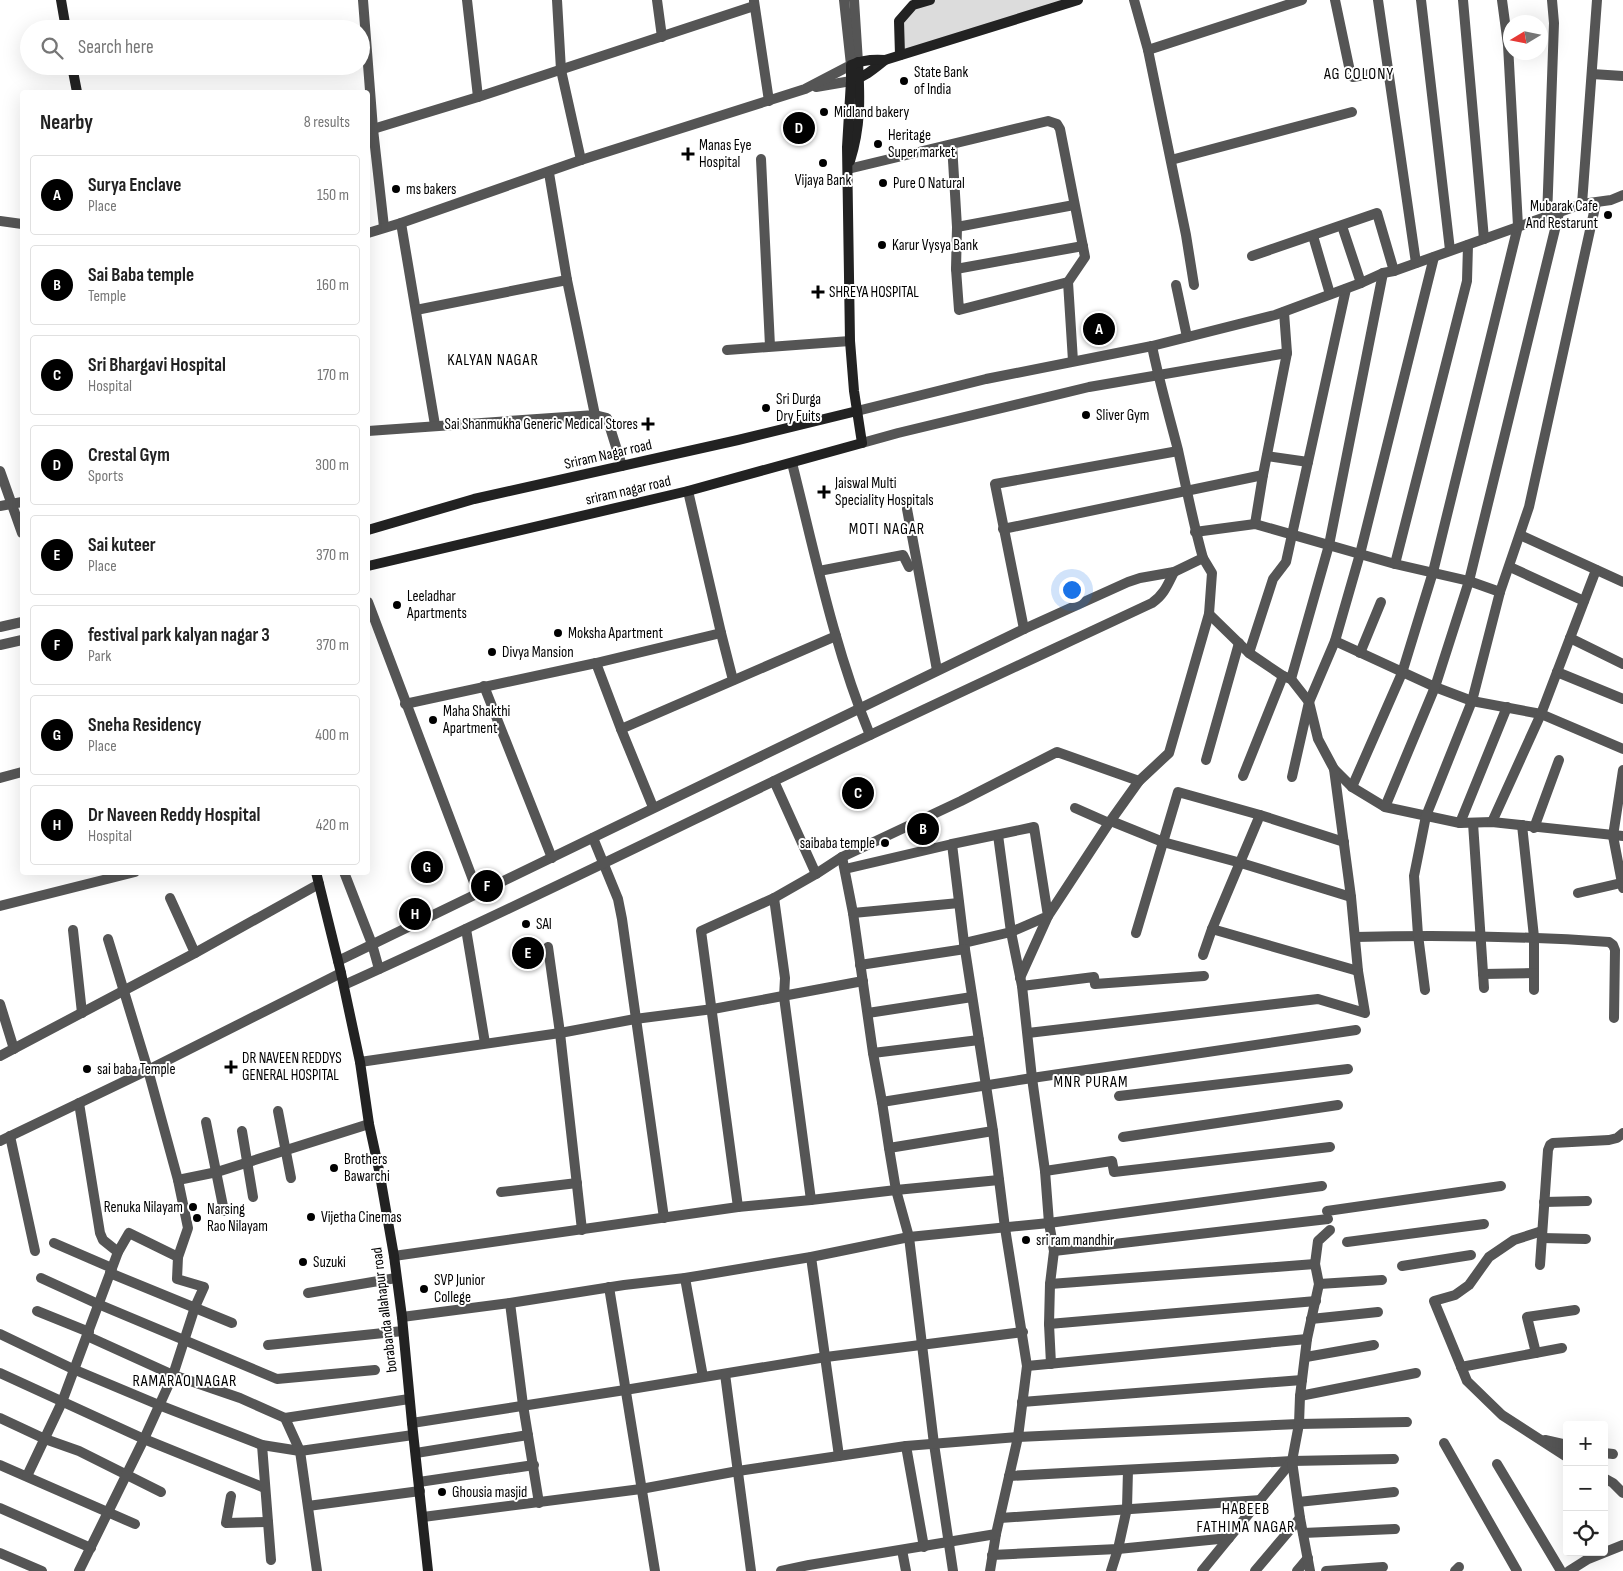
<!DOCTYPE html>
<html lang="en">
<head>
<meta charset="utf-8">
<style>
  body { margin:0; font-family:"Sofia Sans Condensed",sans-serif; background:#f6f6f6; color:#222 }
  .controls { position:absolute; right:15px; bottom:15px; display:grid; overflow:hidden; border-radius:5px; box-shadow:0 5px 20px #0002 }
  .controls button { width:45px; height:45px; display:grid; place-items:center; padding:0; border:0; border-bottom:1px solid #e0e0e0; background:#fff; color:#222; font:25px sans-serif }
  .compass { position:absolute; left:1503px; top:15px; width:45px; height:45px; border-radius:50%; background:#fff; box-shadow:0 5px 20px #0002; rotate:260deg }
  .you { position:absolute; left:1071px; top:589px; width:18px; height:18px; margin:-12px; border:4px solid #fff; border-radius:50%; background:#1a73e8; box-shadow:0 0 0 8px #1a73e833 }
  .badge { display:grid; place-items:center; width:32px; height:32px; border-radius:50%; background:#000; color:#fff; font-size:16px; font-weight:700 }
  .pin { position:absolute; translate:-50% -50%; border:2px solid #fff; box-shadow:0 1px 5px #0006 }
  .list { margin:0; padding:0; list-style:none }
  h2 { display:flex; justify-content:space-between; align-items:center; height:65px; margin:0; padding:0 20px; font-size:21px }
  h2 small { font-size:16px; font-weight:400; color:#767676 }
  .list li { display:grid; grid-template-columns:32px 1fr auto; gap:15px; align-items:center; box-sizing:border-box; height:80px; margin:0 10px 10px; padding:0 10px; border:1px solid #e0e0e0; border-radius:5px }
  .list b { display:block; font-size:19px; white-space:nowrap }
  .list p { margin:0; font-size:16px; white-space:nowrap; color:#767676 }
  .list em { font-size:16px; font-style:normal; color:#767676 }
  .icon { flex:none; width:28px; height:28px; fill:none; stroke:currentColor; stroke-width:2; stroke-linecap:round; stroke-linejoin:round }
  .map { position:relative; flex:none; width:1623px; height:1571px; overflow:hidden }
  .search { position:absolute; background:#fff; box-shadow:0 5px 20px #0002; left:20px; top:20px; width:350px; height:55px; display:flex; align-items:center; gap:12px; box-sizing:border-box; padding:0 18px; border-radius:28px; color:#767676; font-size:19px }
  .panel { position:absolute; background:#fff; box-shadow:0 5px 20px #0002; left:20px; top:90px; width:350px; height:785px; border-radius:5px }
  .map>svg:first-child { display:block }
  .green { fill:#dcdcdc }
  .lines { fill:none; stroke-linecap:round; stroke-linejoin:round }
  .minor { stroke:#555; stroke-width:10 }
  .tertiary { stroke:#555; stroke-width:10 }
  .secondary { stroke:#222; stroke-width:10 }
  .poi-dot { fill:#000; stroke:#fff; stroke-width:2 }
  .labels { text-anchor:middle; stroke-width:4; stroke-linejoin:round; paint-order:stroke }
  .poi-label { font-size:15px; fill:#000; stroke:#fff; text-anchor:start }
  .street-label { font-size:15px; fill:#000; stroke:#fff }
  .neighbourhood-label { font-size:16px; letter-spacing:1px; fill:#000; stroke:#fff }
</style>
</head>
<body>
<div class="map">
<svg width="1623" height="1571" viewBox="0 0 1623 1571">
  <rect width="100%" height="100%" fill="#fff"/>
  <!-- green -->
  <path class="green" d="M930,0H1078L900,55L899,21L913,5Z"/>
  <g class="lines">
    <!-- minor -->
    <g class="minor">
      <path d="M363,0L373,129L384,227"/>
      <path d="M467,0L478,97"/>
      <path d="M557,0L561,70L581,160"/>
      <path d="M657,0L662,37"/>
      <path d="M1134,0L1148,50L1186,235L1194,285"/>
      <path d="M1335,0L1351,76L1353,77L1388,71"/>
      <path d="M1378,0L1416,263"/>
      <path d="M1421,0L1450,250"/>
      <path d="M1463,0L1484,239"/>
      <path d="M754,1L769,101"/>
      <path d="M1148,50L1302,0"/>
      <path d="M1592,74L1623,76"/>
      <path d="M373,129L478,97L754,6"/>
      <path d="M761,159L770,346"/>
      <path d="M1171,160L1352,112"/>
      <path d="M848,169L1048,121L1057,124L1060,129L1085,257L1068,282L959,310L956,269L957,227L952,144"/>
      <path d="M1582,204L1597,0"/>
      <path d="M1547,218L1554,23L1552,0"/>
      <path d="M401,223L435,425"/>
      <path d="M1342,226L1361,283"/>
      <path d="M957,227L1074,205"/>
      <path d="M1313,236L1330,294"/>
      <path d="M1252,256L1377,213L1394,271"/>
      <path d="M956,269L1083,246"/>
      <path d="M1068,282L1073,361"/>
      <path d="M1176,285L1187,337"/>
      <path d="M416,310L567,280"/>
      <path d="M727,350L850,341"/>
      <path d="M595,415L607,418L622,466"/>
      <path d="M368,431L595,415L567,280L549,173"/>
      <path d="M862,443L898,433L1089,387L1287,353"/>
      <path d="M1267,456L1308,462"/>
      <path d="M792,463C815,554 834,648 870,735"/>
      <path d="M0,471L22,533"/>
      <path d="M688,491L721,633L733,680"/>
      <path d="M0,506L22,502"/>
      <path d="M907,509L937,670"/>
      <path d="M1255,524L1263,475L1287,353L1284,312"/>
      <path d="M1003,529L1263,475"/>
      <path d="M1195,532L1255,524L1395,564L1469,581L1500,592"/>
      <path d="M1520,535L1623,582"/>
      <path d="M1395,564L1467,281L1468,245"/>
      <path d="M1510,567L1584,601"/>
      <path d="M819,571L903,555L909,567"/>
      <path d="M368,602L478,893"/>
      <path d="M1209,614L1249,653L1283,676L1291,679L1309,702L1318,739L1334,769L1352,787L1385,807L1460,823L1492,822L1623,836"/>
      <path d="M1024,629L995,484L1178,451"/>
      <path d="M1570,638L1623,664"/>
      <path d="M1335,641L1435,687L1472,701L1541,714L1623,749"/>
      <path d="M1249,653L1273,579L1286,562L1346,289"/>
      <path d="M1360,653L1381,602"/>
      <path d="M596,663L621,729L653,807"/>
      <path d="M1557,672L1623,699"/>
      <path d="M1291,679L1329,545L1383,273"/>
      <path d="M484,686L552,858"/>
      <path d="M405,704L596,663L721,633"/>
      <path d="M621,729L836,636"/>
      <path d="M1206,760L1239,643"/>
      <path d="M1623,770L1613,836L1623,888"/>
      <path d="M1243,776L1283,676"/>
      <path d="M1292,777L1309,702L1335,641L1360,554L1434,257"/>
      <path d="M0,778L22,772"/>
      <path d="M774,781L816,874"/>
      <path d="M1352,787L1402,673L1433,572L1518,226L1508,45L1502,0"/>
      <path d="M1385,807L1435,687L1469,581L1559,213"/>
      <path d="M1075,808L1109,823"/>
      <path d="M1111,821L1163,842L1241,863L1351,897"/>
      <path d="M1492,822L1541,714L1596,570"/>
      <path d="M1460,823L1507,707"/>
      <path d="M1473,823L1484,988"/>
      <path d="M1522,825L1534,937V990"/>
      <path d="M1534,828L1559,760"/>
      <path d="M998,835L1011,932L1022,986L1032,1078L1045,1171L1049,1223L1054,1251L1050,1284L1049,1324L1051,1364"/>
      <path d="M593,838L618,899L622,919L664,1218"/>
      <path d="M952,844L964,943L993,1131L1005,1228L1027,1366L1018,1437L996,1534L990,1571"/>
      <path d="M842,857L853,913L873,1053L882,1102L889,1148L896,1190L909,1237L934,1444L953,1571"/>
      <path d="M845,869L952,844L1034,827L1048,916L1011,932L964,943"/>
      <path d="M344,872L372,944L379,969"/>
      <path d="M1578,893L1621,883"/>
      <path d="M170,898L195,953"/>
      <path d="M774,898L785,978L784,997L811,1200"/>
      <path d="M0,906L135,872"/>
      <path d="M853,913L959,903"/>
      <path d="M466,929L485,1043"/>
      <path d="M1212,929L1358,971"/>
      <path d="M73,930L82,1013"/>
      <path d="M1136,933L1178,792L1260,815L1344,842"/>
      <path d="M1355,937C1440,935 1524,936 1609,942L1613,945L1615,950L1614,1018"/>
      <path d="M548,947L560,1033L582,1230"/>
      <path d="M1203,955L1212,929L1260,815"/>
      <path d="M860,965L965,949"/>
      <path d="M1483,974L1534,973"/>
      <path d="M1020,978L1048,916L1109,823L1139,781L1169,753L1209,614L1212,573L1203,558"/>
      <path d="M1022,986L1094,977L1095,984L1204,976"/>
      <path d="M1425,990L1418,935L1414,876L1426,816L1472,701L1500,592L1529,507L1596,203"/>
      <path d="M0,1004L14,1049"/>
      <path d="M868,1013L972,997"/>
      <path d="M1028,1033L1318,999L1365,1013L1358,971L1351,897L1334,769"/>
      <path d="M873,1053L979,1040"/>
      <path d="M0,1056L195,953L319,884"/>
      <path d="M360,1062L560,1033L635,1019L713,1009L863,981"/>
      <path d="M1119,1096L1348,1069"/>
      <path d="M882,1102L1032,1078L1356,1030"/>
      <path d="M79,1103L100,1233L103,1240L118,1252"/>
      <path d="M278,1111L291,1178"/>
      <path d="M206,1122L224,1211"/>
      <path d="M242,1131L253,1197"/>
      <path d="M10,1136L35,1251"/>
      <path d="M1123,1137L1338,1105"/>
      <path d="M0,1141L148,1070L341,973"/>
      <path d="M889,1148L993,1131"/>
      <path d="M1045,1171L1112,1161L1114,1172L1330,1147"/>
      <path d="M178,1180L217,1172L369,1124"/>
      <path d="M501,1192L577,1183"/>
      <path d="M1544,1202L1587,1201"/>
      <path d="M738,1207L701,931L774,898L816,874L842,857L961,801L1057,752L1139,781"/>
      <path d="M1327,1211L1501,1186"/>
      <path d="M1542,1231L1514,1240L1489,1257L1469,1285L1455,1295L1434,1301L1467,1381L1502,1415L1567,1457"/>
      <path d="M1542,1238L1586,1239"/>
      <path d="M1347,1242L1484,1224"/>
      <path d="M54,1243L112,1268"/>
      <path d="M1054,1251L1328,1219"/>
      <path d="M394,1256L738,1207L811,1200L896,1190L999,1180"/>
      <path d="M811,1257L839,1456"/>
      <path d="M1540,1265L1548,1150L1550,1145L1553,1143L1609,1140L1617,1138L1623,1133"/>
      <path d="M1402,1266L1471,1255"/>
      <path d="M110,1273L232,1323"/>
      <path d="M41,1278L98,1304L277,1379L375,1370"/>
      <path d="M685,1278L703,1377"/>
      <path d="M1050,1284L1315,1264"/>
      <path d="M1319,1284L1382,1280"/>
      <path d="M609,1287L655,1571"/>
      <path d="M308,1293L396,1278"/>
      <path d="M510,1303L523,1405L539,1503"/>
      <path d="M37,1311L89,1332"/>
      <path d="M402,1317L510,1303L624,1285L685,1278L811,1257L909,1237L1049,1223L1322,1186"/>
      <path d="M1311,1319L1378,1312"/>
      <path d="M1049,1324L1316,1301"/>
      <path d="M0,1334L73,1369L159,1405L262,1445L300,1451L413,1435"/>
      <path d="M87,1336L173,1375L240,1398L285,1418L300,1451L317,1571"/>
      <path d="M268,1345L403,1331"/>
      <path d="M1536,1353L1527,1317L1575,1310"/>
      <path d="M1306,1357L1374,1345"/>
      <path d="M1027,1366L1307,1339"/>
      <path d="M1461,1367L1562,1348"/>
      <path d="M0,1373L144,1439L265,1488"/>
      <path d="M725,1374L751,1571"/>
      <path d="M1300,1396L1416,1373"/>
      <path d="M1022,1402L1302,1380"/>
      <path d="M0,1418L45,1439L79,1451L161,1492"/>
      <path d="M285,1418L409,1399"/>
      <path d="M412,1423L625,1390L826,1357L1023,1332"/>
      <path d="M1545,1440L1567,1445"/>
      <path d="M1444,1443L1517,1571"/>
      <path d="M262,1445L271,1560"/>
      <path d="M906,1446L924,1547"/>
      <path d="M416,1453L528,1435"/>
      <path d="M1604,1453L1613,1454"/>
      <path d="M1497,1464L1561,1571"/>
      <path d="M0,1465L135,1524"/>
      <path d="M27,1476L62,1402L118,1252L129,1233L178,1257L188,1228L178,1180L148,1070L108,939"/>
      <path d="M1009,1476L1292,1461L1394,1459"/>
      <path d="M1604,1478L1613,1483L1623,1493"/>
      <path d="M419,1482L534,1465"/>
      <path d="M231,1496L226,1523L268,1522"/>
      <path d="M1298,1502L1394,1492"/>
      <path d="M308,1506L420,1491"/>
      <path d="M0,1508L91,1548"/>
      <path d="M423,1517L641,1489L738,1471L906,1446L1018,1437L1299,1424L1407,1422"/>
      <path d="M1000,1518L1261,1500"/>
      <path d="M1303,1533L1395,1529"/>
      <path d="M902,1550L906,1571"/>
      <path d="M0,1553L42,1571"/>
      <path d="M992,1555L1118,1549L1229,1538"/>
      <path d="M79,1571L144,1439L173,1375L195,1307L204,1287L177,1279L178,1257"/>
      <path d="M781,1571L809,1565L996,1534"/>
      <path d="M1111,1571L1118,1549L1127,1508L1128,1470"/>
      <path d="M1202,1571L1292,1461"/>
      <path d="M1255,1571L1300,1518"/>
      <path d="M1297,1571L1308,1558"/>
      <path d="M1310,1571L1300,1518L1292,1461L1299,1424L1300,1396L1307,1339L1319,1284L1315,1264L1318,1241L1330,1230"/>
      <path d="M1326,1571L1383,1567"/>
      <path d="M1455,1571L1459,1567"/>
      <path d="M1569,1571L1588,1559L1623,1545"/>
    </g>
    <!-- tertiary -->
    <g class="tertiary">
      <path d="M854,0L858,62"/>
      <path d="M816,87L851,81"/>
      <path d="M0,221L22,224"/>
      <path d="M368,233L401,223L581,160L805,89L851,65L844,0"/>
      <path d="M857,411L986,379L1152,346L1275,315L1361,283L1383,273L1394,271L1582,204L1611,200L1623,195"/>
      <path d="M0,627L22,622"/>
      <path d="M0,645L22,640"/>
      <path d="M338,961L1024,629L1128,582L1140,578L1174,572L1203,558C1193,523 1186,486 1178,450C1169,415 1159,381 1152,346"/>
      <path d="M344,985C489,920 631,850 774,781C900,720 1026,662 1152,603C1164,595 1168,584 1174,572"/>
    </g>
    <!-- secondary -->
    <g class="secondary">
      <path d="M61,0L66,29"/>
      <path d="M900,55L899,21L913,5L930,0"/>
      <path d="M72,66L77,92"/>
      <path d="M851,81C865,77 875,68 885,60L1078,0"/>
      <path d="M850,161C861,126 860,98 858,62"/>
      <path d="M368,530L474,499L738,440L857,411"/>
      <path d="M368,566L688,491L862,443L854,391L850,341L847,147L851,81V65C862,60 873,59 885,60"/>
      <path d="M316,872L341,973L360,1062L369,1124L379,1170L394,1256L402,1317L412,1423L428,1571"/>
    </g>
  </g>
  <!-- markers -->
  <g class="poi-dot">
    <circle cx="904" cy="81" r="5"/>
    <circle cx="824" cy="112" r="5"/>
    <circle cx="878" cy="144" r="5"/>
    <path d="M685.5 146.5h5v5h5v5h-5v5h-5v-5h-5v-5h5z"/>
    <circle cx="823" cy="163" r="5"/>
    <circle cx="883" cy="183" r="5"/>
    <circle cx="396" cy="189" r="5"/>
    <circle cx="1608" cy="215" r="5"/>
    <circle cx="882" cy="245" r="5"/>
    <path d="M815.5 284.5h5v5h5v5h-5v5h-5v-5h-5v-5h5z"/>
    <circle cx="766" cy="408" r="5"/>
    <circle cx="1086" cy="415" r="5"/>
    <path d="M645.5 416.5h5v5h5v5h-5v5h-5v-5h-5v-5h5z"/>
    <path d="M821.5 484.5h5v5h5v5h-5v5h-5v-5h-5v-5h5z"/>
    <circle cx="397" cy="605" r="5"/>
    <circle cx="558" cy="633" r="5"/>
    <circle cx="492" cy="652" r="5"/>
    <circle cx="433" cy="720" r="5"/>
    <circle cx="885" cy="843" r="5"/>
    <circle cx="526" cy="924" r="5"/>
    <path d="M228.5 1059.5h5v5h5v5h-5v5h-5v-5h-5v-5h5z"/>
    <circle cx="87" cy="1069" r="5"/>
    <circle cx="334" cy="1168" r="5"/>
    <circle cx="193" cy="1207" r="5"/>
    <circle cx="311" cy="1217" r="5"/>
    <circle cx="197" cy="1218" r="5"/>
    <circle cx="1026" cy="1240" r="5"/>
    <circle cx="303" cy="1262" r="5"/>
    <circle cx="424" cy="1289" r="5"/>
    <circle cx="442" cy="1492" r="5"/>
  </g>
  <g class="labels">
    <!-- poi labels -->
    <g class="poi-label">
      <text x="914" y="77">State Bank<tspan x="914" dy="17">of India</tspan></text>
      <text x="834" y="117">Midland bakery</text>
      <text x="888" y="140">Heritage<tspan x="888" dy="17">Super market</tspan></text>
      <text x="699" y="150">Manas Eye<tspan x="699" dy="17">Hospital</tspan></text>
      <text x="823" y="185" text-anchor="middle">Vijaya Bank</text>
      <text x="893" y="188">Pure O Natural</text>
      <text x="406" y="194">ms bakers</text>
      <text x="1598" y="211" text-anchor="end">Mubarak Cafe<tspan x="1598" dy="17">And Restarunt</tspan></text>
      <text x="892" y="250">Karur Vysya Bank</text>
      <text x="829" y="297">SHREYA HOSPITAL</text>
      <text x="776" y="404">Sri Durga<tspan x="776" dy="17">Dry Fuits</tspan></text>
      <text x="1096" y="420">Sliver Gym</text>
      <text x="638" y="429" text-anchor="end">Sai Shanmukha Generic Medical Stores</text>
      <text x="835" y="488">Jaiswal Multi<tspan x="835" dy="17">Speciality Hospitals</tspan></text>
      <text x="407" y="601">Leeladhar<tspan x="407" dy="17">Apartments</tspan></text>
      <text x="568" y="638">Moksha Apartment</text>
      <text x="502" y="657">Divya Mansion</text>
      <text x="443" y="716">Maha Shakthi<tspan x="443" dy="17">Apartment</tspan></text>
      <text x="875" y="848" text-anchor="end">saibaba temple</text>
      <text x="536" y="929">SAI</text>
      <text x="242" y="1063">DR NAVEEN REDDYS<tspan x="242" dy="17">GENERAL HOSPITAL</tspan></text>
      <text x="97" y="1074">sai baba Temple</text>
      <text x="344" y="1164">Brothers<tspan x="344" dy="17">Bawarchi</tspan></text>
      <text x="183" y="1212" text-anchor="end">Renuka Nilayam</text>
      <text x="207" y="1214">Narsing<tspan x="207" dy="17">Rao Nilayam</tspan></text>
      <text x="321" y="1222">Vijetha Cinemas</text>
      <text x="1036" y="1245">sri ram mandhir</text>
      <text x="313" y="1267">Suzuki</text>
      <text x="434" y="1285">SVP Junior<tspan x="434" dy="17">College</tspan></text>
      <text x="452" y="1497">Ghousia masjid</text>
    </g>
    <!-- street labels -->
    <g class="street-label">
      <text transform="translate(608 454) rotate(-13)" y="5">Sriram Nagar road</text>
      <text transform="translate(628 490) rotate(-13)" y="5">sriram nagar road</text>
      <text transform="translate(384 1310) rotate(-97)" y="5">borabanda allahapur road</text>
    </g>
    <!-- neighbourhood labels -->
    <g class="neighbourhood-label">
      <text x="1359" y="79">AG COLONY</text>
      <text x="493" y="365">KALYAN NAGAR</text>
      <text x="887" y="534">MOTI NAGAR</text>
      <text x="1091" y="1087">MNR PURAM</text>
      <text x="185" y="1386">RAMARAO NAGAR</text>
      <text x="1246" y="1514">HABEEB<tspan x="1246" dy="18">FATHIMA NAGAR</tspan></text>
    </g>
  </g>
</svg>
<div class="controls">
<button>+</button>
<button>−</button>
<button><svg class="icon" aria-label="locate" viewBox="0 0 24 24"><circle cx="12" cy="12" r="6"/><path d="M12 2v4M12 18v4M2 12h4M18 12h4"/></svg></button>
</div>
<svg class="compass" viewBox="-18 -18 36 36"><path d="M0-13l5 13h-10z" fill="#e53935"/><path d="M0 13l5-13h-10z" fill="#767676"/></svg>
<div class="you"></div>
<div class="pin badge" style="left:1099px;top:329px">A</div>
<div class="pin badge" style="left:923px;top:829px">B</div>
<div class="pin badge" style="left:858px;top:793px">C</div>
<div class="pin badge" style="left:799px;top:128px">D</div>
<div class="pin badge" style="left:528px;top:953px">E</div>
<div class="pin badge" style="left:487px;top:886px">F</div>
<div class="pin badge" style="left:427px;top:867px">G</div>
<div class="pin badge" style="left:415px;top:914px">H</div>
<div class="search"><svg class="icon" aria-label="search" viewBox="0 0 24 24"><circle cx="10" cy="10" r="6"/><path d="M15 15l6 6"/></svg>Search here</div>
<section class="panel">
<h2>Nearby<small>8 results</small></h2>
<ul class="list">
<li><span class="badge">A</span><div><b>Surya Enclave</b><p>Place</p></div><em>150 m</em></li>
<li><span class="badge">B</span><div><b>Sai Baba temple</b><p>Temple</p></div><em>160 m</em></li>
<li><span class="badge">C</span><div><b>Sri Bhargavi Hospital</b><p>Hospital</p></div><em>170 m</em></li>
<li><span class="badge">D</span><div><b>Crestal Gym</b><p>Sports</p></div><em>300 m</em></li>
<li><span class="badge">E</span><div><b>Sai kuteer</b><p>Place</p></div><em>370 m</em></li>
<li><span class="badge">F</span><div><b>festival park kalyan nagar 3</b><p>Park</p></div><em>370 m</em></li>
<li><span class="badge">G</span><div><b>Sneha Residency</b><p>Place</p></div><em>400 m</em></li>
<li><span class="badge">H</span><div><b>Dr Naveen Reddy Hospital</b><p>Hospital</p></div><em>420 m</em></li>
</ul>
</section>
</div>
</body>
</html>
